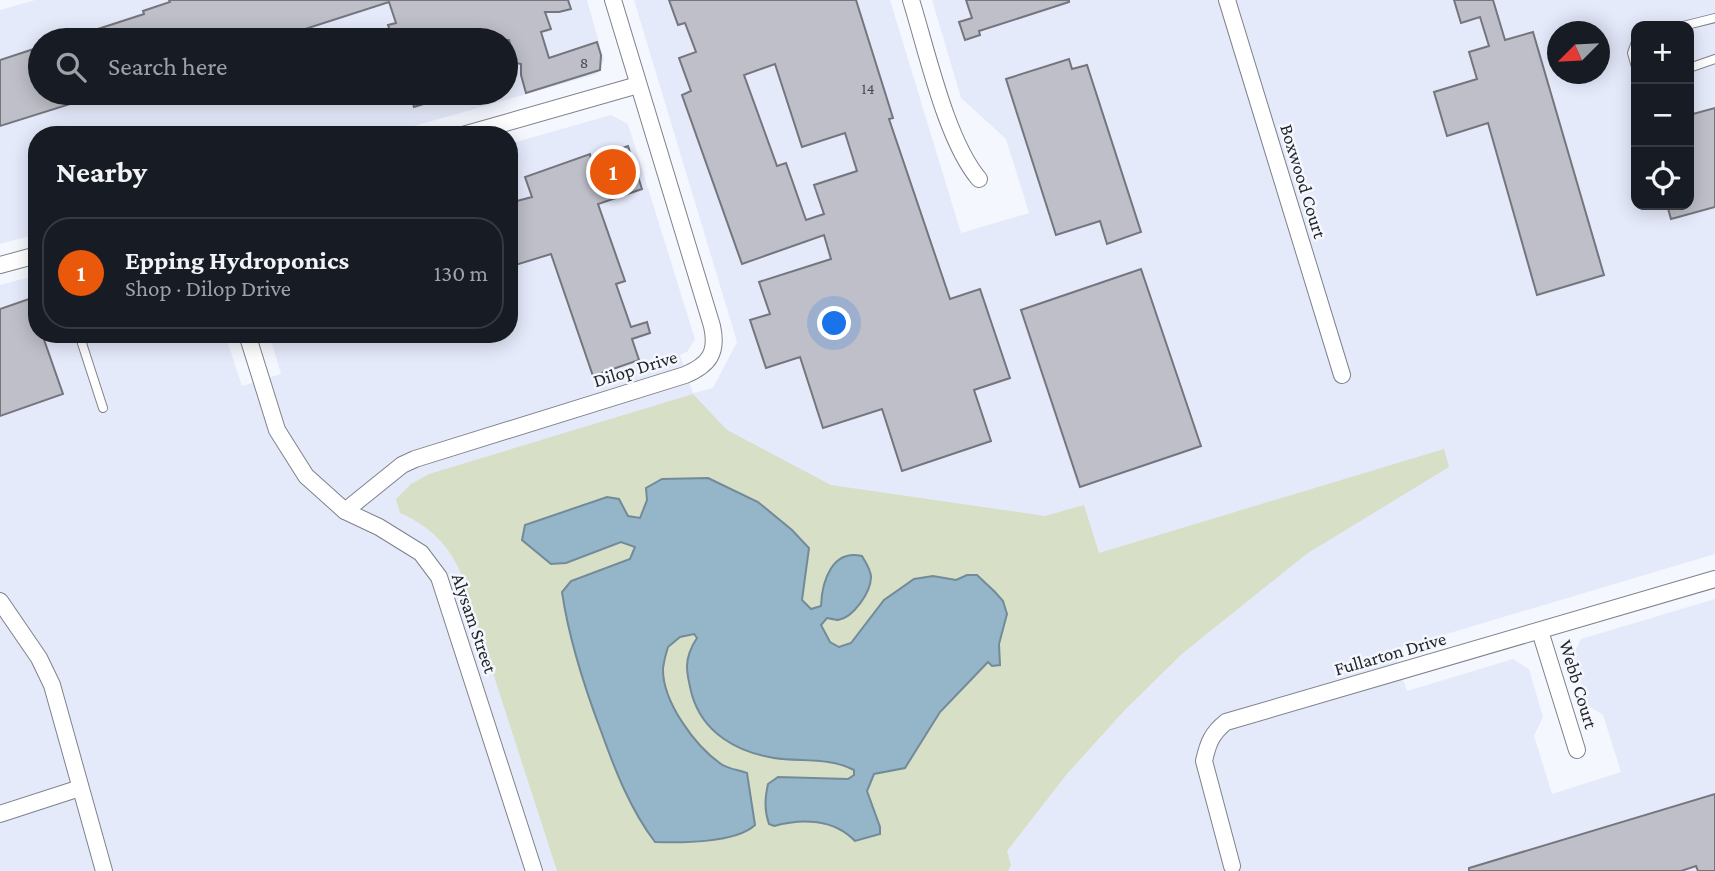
<!DOCTYPE html>
<html lang="en">
<head>
<meta charset="utf-8">
<style>
  body { margin:0; font-family:"Crimson Pro",serif; background:#242831; color:#f1f3f6 }
  .controls { position:absolute; right:21px; top:21px; display:grid; overflow:hidden; border-radius:14px; box-shadow:0 4px 18px #0003 }
  .controls button { width:63px; height:63px; display:grid; place-items:center; padding:0; border:0; border-bottom:2px solid #363941; background:#171b24; color:#f1f3f6; font:35px sans-serif }
  .compass { position:absolute; left:1547px; top:21px; width:63px; height:63px; border-radius:50%; background:#171b24; box-shadow:0 4px 18px #0003; rotate:246deg }
  .you { position:absolute; left:835px; top:324px; width:24px; height:24px; margin:-18px; border:5px solid #fff; border-radius:50%; background:#1a73e8; box-shadow:0 0 0 10px #1a73e833 }
  .badge { display:grid; place-items:center; width:46px; height:46px; border-radius:50%; background:#ea580c; color:#fff; font-size:23px; font-weight:700 }
  .pin { position:absolute; translate:-50% -50%; border:4px solid #fff; box-shadow:0 2px 7px #0006 }
  .list { margin:0; padding:0; list-style:none }
  h2 { display:flex; justify-content:space-between; align-items:center; height:91px; margin:0; padding:0 28px; font-size:30px }
  h2 small { font-size:23px; font-weight:400; color:#9ea1a6 }
  .list li { display:grid; grid-template-columns:46px 1fr auto; gap:21px; align-items:center; box-sizing:border-box; height:112px; margin:0 14px 14px; padding:0 14px; border:2px solid #363941; border-radius:28px }
  .list b { display:block; font-size:26px; white-space:nowrap }
  .list p { margin:0; font-size:23px; white-space:nowrap; color:#9ea1a6 }
  .list em { font-size:23px; font-style:normal; color:#9ea1a6 }
  .icon { flex:none; width:38px; height:38px; fill:none; stroke:currentColor; stroke-width:2; stroke-linecap:round; stroke-linejoin:round }
  .map { position:relative; flex:none; width:1715px; height:871px; overflow:hidden }
  .search { position:absolute; background:#171b24; box-shadow:0 4px 18px #0003; left:28px; top:28px; width:490px; height:77px; display:flex; align-items:center; gap:18px; box-sizing:border-box; padding:0 24px; border-radius:38px; color:#9ea1a6; font-size:26px }
  .panel { position:absolute; background:#171b24; box-shadow:0 4px 18px #0003; left:28px; top:126px; width:490px; height:217px; border-radius:28px }
  .map>svg:first-child { display:block }
  .built { fill:#e5eafb; fill-rule:evenodd }
  .green { fill:#d7dfc6 }
  .water { fill:#95b5c9; stroke:#738a98; stroke-width:2 }
  .building { fill:#bebfc8; stroke:#74757d; stroke-width:2; fill-rule:evenodd }
  .lines { fill:none; stroke-linecap:round; stroke-linejoin:round }
  .service-casing { stroke:#7f828b; stroke-width:10 }
  .minor-casing { stroke:#7f828b; stroke-width:18 }
  .service { stroke:#fff; stroke-width:8 }
  .minor { stroke:#fff; stroke-width:16 }
  .labels { text-anchor:middle; stroke-width:5; stroke-linejoin:round; paint-order:stroke }
  .number-label { font-size:16px; fill:#4a4b4f }
  .street-label { font-size:19px; fill:#232427; stroke:#f4f7fe }
</style>
</head>
<body>
<div class="map">
<svg width="1715" height="871" viewBox="0 0 1715 871">
  <rect width="100%" height="100%" fill="#f4f7fe"/>
  <!-- built -->
  <g class="built">
    <path d="M35,0H587L604,60L597,74L383,135H37V234L0,244V10ZM40,40H506V93H40Z"/>
    <path d="M634,0H890L961,233L1029,213L1006,139L961,98L932,0H1715V554L1393,650L1407,691L1513,659L1529,669L1543,717L1534,736L1552,794L1621,772L1603,715L1587,705L1572,657L1581,639L1715,599V871H0V285L37,275V334H225L242,386L281,374L269,334H509V144L611,115L628,124L695,339L687,352L680,355L693,393L713,388L737,342ZM1636,26H1689V205H1636ZM1558,32H1600V74H1558ZM1279,499L1308,553L1182,654L1125,710L1067,774L1008,851Z"/>
  </g>
  <!-- green -->
  <path class="green" d="M693,394L727,430L831,485L1045,516L1084,505L1099,553L1444,449L1449,467L1308,553L1182,654L1125,710L1067,774L1007,851L1011,865L1008,871H557L460,571C447,543 428,525 400,513L396,499L411,484L429,474Z"/>
  <!-- water -->
  <path class="water" d="M708,478L758,502L792,530L809,548L802,600L811,609L821,606C822,581 832,549 862,556C866,563 871,570 871,577C871,592 853,618 838,620C837,620 827,618 827,618L821,625L830,642L839,647L851,643L884,600L914,579L933,576L956,580L967,575H977L995,592L1003,601L1007,614L999,644L1000,665L992,666L988,662L940,712L905,768L874,774L867,791L880,827V834L855,841C834,819 802,818 774,826L769,824C764,810 765,798 768,784L778,777L848,779L854,775V770C829,757 801,762 774,758C737,752 703,733 692,695C686,672 683,659 697,638L694,634L680,637L668,647C666,653 664,661 663,668C662,701 695,746 721,764C728,769 739,770 747,773L755,825C736,843 681,843 655,842C630,809 615,770 601,731C584,686 569,640 562,592L571,581L630,559L635,547L621,542L566,563L551,564L522,540L525,525L607,497L619,499L628,516L640,518L647,500L646,488L662,479Z"/>
  <!-- building -->
  <g class="building">
    <path d="M169,0H568L571,9L559,12H545L551,29L541,32L549,58L597,42L601,55L600,70L526,93L521,75V64L516,63L509,40H393L388,25L396,23L389,2L271,40H70V38L144,14L143,11L170,2Z"/>
    <path d="M669,0H856L893,118L889,119L950,299L980,289L1010,378L974,390L991,441L902,471L882,409L823,428L800,357L766,368L750,320L770,314L759,282L831,259L824,235L742,264L682,95L691,91L679,58L696,52L685,23L678,25ZM775,64L802,147L845,133L857,171L814,185L824,214L806,220L786,163L777,166L744,75Z"/>
    <path d="M966,0H1069V2L979,31L980,35L965,40L959,22L972,18Z"/>
    <path d="M1454,0H1493L1505,40L1533,32L1604,275L1537,295L1488,123L1447,136L1434,92L1477,79L1469,52L1489,46L1480,17L1461,23Z"/>
    <path d="M40,47V93H98L99,95L0,126V60Z"/>
    <path d="M1069,59L1072,69L1087,65L1141,232L1107,244L1100,221L1056,235L1006,79Z"/>
    <path d="M410,93H452V95L414,107Z"/>
    <path d="M1715,108V207L1671,219L1667,205H1689V115Z"/>
    <path d="M628,146L642,189L598,204L625,281L616,284L631,327L647,322L650,333L632,339L639,360L593,376L551,254L509,267V203L532,197L525,177L590,154L591,159Z"/>
    <path d="M1141,269L1201,446L1080,487L1021,310Z"/>
    <path d="M29,299L37,320V334H42L63,394L0,416V309Z"/>
    <path d="M1715,794V871H1698L1696,866L1681,871H1469V868Z"/>
  </g>
  <g class="lines">
    <defs>
      <g id="service">
        <path d="M1683,26L1715,18"/>
        <path d="M1636,42L1632,53L1636,67"/>
        <path d="M1689,68L1715,59"/>
        <path d="M79,334L103,408"/>
      </g>
      <g id="minor">
        <path d="M911,0C927,51 946,140 979,179"/>
        <path d="M1227,0L1342,375"/>
        <path d="M463,135L638,85"/>
        <path d="M0,265L37,255"/>
        <path d="M247,334L277,430L306,476L345,511L379,527L421,553L439,577L534,871"/>
        <path d="M345,511L402,465L415,459L685,375C709,365 718,353 712,326L613,0"/>
        <path d="M0,601L39,658L52,685L104,871"/>
        <path d="M1540,631L1577,750"/>
        <path d="M0,814L80,788"/>
        <path d="M1232,866L1204,761C1208,743 1212,733 1226,722L1715,579"/>
      </g>
    </defs>
    <!-- service casing -->
    <use href="#service" class="service-casing"/>
    <!-- minor casing -->
    <use href="#minor" class="minor-casing"/>
    <!-- service -->
    <use href="#service" class="service"/>
    <!-- minor -->
    <use href="#minor" class="minor"/>
  </g>
  <g class="labels">
    <!-- number labels -->
    <g class="number-label">
      <text x="584" y="68">8</text>
      <text x="868" y="94">14</text>
    </g>
    <!-- street labels -->
    <g class="street-label">
      <text transform="translate(1304 181) rotate(73)" y="7">Boxwood Court</text>
      <text transform="translate(635 368) rotate(-17)" y="7">Dilop Drive</text>
      <text transform="translate(475 623) rotate(71)" y="7">Alysam Street</text>
      <text transform="translate(1390 653) rotate(-16)" y="7">Fullarton Drive</text>
      <text transform="translate(1579 684) rotate(73)" y="7">Webb Court</text>
    </g>
  </g>
</svg>
<div class="controls">
<button>+</button>
<button>−</button>
<button><svg class="icon" aria-label="locate" viewBox="0 0 24 24"><circle cx="12" cy="12" r="6"/><path d="M12 2v4M12 18v4M2 12h4M18 12h4"/></svg></button>
</div>
<svg class="compass" viewBox="-18 -18 36 36"><path d="M0-13l5 13h-10z" fill="#e53935"/><path d="M0 13l5-13h-10z" fill="#9ea1a6"/></svg>
<div class="you"></div>
<div class="pin badge" style="left:613px;top:172px">1</div>
<div class="search"><svg class="icon" aria-label="search" viewBox="0 0 24 24"><circle cx="10" cy="10" r="6"/><path d="M15 15l6 6"/></svg>Search here</div>
<section class="panel">
<h2>Nearby<small></small></h2>
<ul class="list">
<li><span class="badge">1</span><div><b>Epping Hydroponics</b><p>Shop · Dilop Drive</p></div><em>130 m</em></li>
</ul>
</section>
</div>
</body>
</html>
